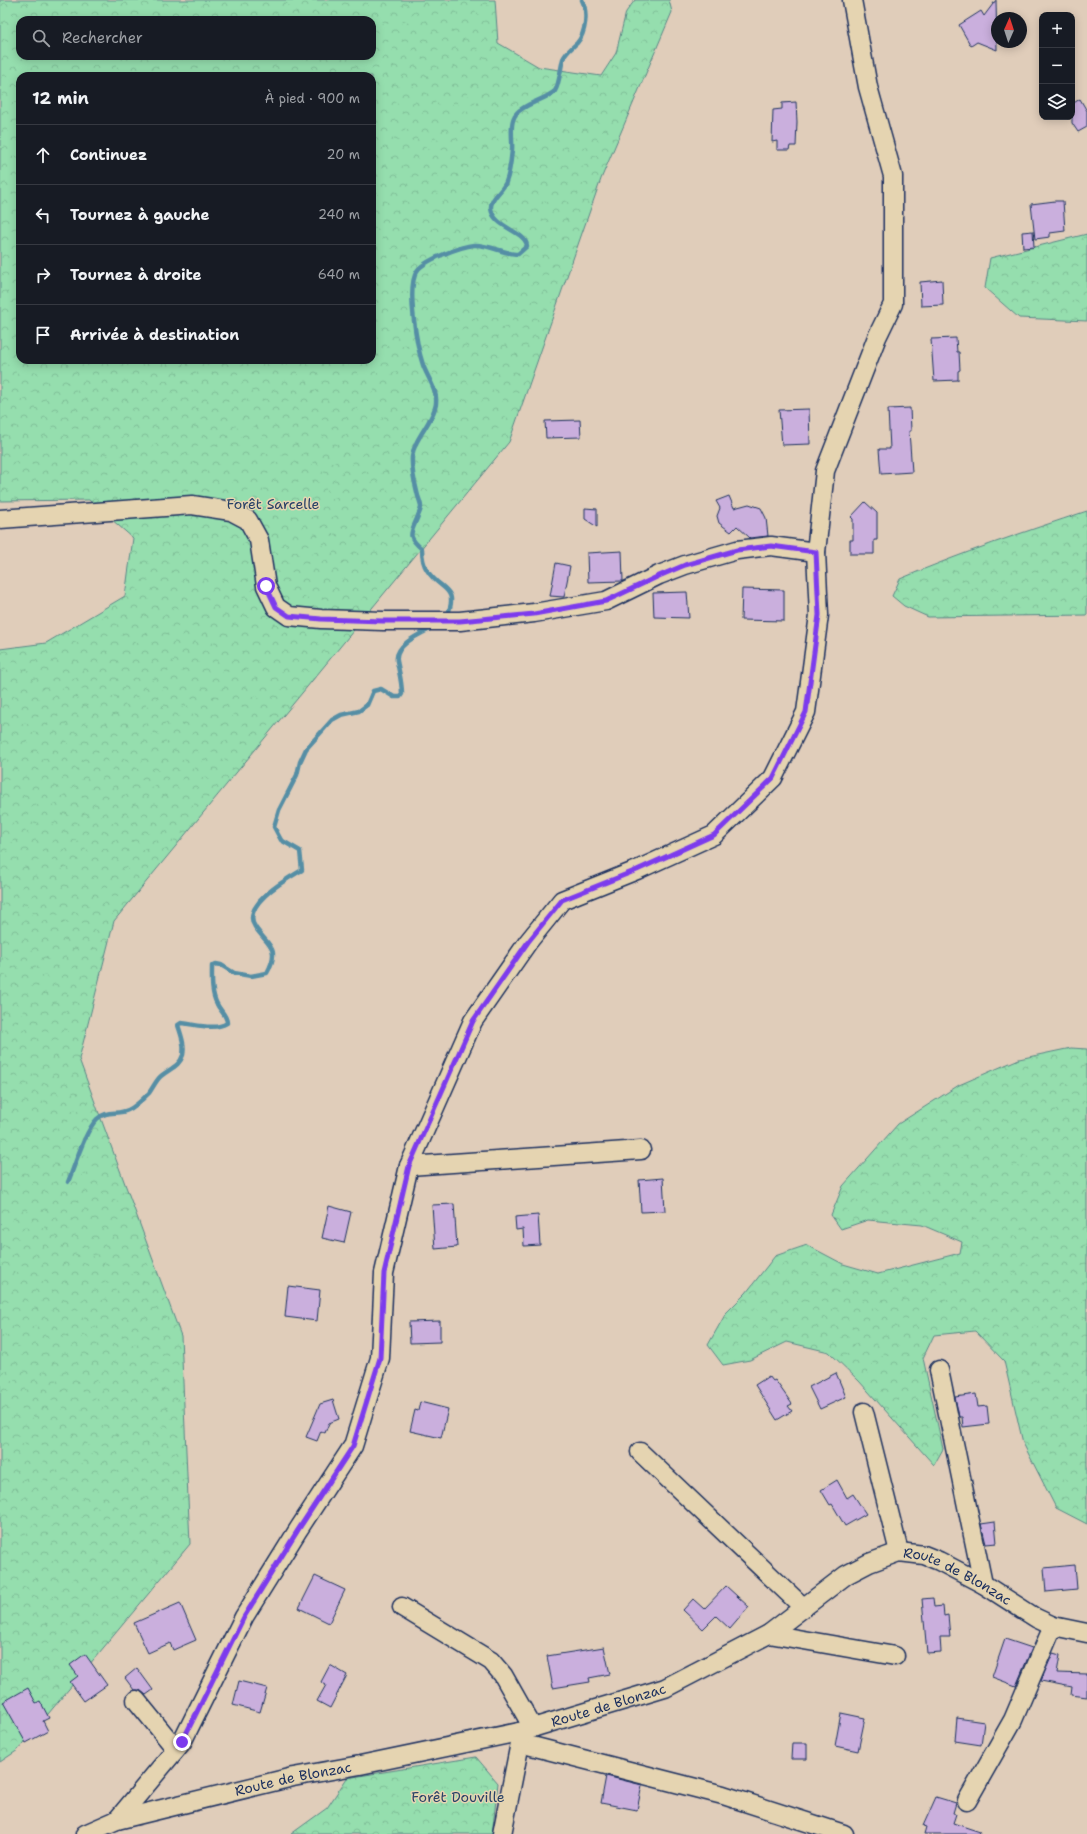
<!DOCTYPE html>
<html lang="fr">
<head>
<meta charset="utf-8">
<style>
  body { margin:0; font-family:"Shantell Sans",sans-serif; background:#242831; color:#f1f3f6 }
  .controls { position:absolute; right:12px; top:12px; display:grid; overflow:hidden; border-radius:8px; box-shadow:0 2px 10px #0003 }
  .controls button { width:36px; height:36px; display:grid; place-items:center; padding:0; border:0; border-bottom:1px solid #363941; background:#171b24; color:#f1f3f6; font:20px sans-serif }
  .compass { position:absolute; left:991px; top:12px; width:36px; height:36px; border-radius:50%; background:#171b24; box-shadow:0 2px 10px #0003; rotate:3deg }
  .stop { position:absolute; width:12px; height:12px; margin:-9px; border:3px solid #7c3aed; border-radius:50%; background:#fff }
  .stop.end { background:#7c3aed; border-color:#fff; box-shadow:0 1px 4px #0008 }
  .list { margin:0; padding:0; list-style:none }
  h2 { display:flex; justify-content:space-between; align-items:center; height:52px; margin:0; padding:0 16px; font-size:17px }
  h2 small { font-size:13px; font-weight:400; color:#9ea1a6 }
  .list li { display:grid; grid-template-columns:26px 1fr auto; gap:12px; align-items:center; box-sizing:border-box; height:60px; padding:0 16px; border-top:1px solid #363941 }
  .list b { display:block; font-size:15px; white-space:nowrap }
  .list em { font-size:13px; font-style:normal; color:#9ea1a6 }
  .icon { flex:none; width:22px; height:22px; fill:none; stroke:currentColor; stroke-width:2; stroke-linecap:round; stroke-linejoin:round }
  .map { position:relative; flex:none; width:1087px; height:1834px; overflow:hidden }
  .search { position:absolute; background:#171b24; box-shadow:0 2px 10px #0003; left:16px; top:16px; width:360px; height:44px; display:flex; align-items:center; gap:10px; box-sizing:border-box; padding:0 14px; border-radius:12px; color:#9ea1a6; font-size:15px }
  .panel { position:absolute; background:#171b24; box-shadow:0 2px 10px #0003; left:16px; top:72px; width:360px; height:292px; border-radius:12px }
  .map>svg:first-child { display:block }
  .forest { fill:url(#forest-crowns); stroke:#588686; fill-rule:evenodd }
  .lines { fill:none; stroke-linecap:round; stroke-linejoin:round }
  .stream { stroke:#558ea5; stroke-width:4.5 }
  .building { fill:#caafdd; stroke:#1b2f5e }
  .minor-casing { stroke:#1b2f5e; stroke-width:21 }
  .minor { stroke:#e5d4b1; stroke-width:18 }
  .route { stroke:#7c3aed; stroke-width:5 }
  .labels { text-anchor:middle; stroke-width:3; stroke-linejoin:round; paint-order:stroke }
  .park-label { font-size:14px; fill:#274066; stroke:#e5d4b1 }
  .street-label { font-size:14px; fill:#1b2f5e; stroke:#e5d4b1 }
</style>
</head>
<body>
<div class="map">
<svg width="1087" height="1834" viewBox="0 0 1087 1834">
  <defs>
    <pattern id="forest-crowns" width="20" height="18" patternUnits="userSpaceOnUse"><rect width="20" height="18" fill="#95deae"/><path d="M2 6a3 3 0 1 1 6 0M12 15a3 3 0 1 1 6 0" fill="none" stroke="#80bf98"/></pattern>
  </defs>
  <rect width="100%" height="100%" fill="#e0cdba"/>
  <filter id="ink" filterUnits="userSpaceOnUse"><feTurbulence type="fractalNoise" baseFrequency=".025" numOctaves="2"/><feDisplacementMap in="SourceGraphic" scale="8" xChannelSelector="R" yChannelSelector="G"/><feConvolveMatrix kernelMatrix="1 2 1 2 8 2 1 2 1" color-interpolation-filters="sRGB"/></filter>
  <g filter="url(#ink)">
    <!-- forest -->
    <g class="forest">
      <path d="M0,0H495L498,43L539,67L601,76L616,53L626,12L635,0H669L672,12L601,179L509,442L114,921L79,1059L181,1336L190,1544L18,1750L0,1762V649L46,643L125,596L133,538L89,500L0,501ZM20,20H372V56H20ZM20,76H372V360H20Z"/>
      <path d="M1087,234V321L1019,318L985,288L990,258Z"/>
      <path d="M1087,511V615L928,617L904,606L892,596L900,579C961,553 1024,532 1087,511Z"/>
      <path d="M1071,1048L1087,1049V1524L1056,1508L1023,1443L1004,1361L975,1331L934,1335L923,1358L943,1449L934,1465L859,1381L829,1352L787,1342L750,1360L723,1365L708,1345L726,1313L746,1293L775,1256L807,1245L843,1264L878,1274L960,1253L962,1242L922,1225L868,1220L841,1229L831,1215L843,1186L898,1124L959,1085L1019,1059Z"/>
      <path d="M476,1757L498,1783L492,1834H291L327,1808L347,1778Z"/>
    </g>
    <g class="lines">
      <!-- stream -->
      <g class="stream">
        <path d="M447,616C460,586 439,591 427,570C423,564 422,556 422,549C406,535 411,534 418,516C419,513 421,510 421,507C421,504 419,499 418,496C415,483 411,470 412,457C414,439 430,425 435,408C440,393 428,379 423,365C417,347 406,287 417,271C424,260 462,246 474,245C488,244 504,254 518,254L527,246C526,231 493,228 491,208C490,198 503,191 506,182C510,172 511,160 512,150C513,139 509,123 516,114C523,104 545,100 555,91C559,86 561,66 563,59C566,52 572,48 577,43C586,33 588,12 582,0"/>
        <path d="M68,1182C75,1165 85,1131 97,1119C106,1110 118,1115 128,1110C135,1107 143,1099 149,1093C153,1088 156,1080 161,1076C169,1069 180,1066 183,1055C185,1044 181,1035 178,1025L181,1023C194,1024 215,1031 227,1023C227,1015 220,1011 217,1004C211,993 212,978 212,966L216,964L221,965L234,973L251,976L267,973C281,947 268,946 255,927C240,905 287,879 302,870L300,851L281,840L274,827L279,810L297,775L300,762L306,749L332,720L341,715L359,711L367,705L373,691L381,689L394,697H400L402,694C402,682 399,672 397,661C394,644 423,633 434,627"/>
      </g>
    </g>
    <!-- building -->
    <g class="building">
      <path d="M996,0L997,50L977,42L971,46L959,25L981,11L984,16Z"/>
      <path d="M1080,99L1087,111V127L1078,132L1072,123V104Z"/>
      <path d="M796,102L797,122L796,146H790L789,150H777V141L772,142L773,110L782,109V103Z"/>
      <path d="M1055,201H1063L1065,231L1050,233V237L1035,239L1031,204Z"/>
      <path d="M1033,231L1034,247L1023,248L1022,232Z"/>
      <path d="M942,280L943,305L921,306L920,282Z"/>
      <path d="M956,338L957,352H959L960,370L958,371V380L934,381L931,339Z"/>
      <path d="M910,408L911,431H909L912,472L881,474L879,449H890L888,409Z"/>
      <path d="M809,409L810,444L782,445L779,410Z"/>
      <path d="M580,420L581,437L546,438L545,421Z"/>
      <path d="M729,496L734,508L749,504L761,508L766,518L768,536L750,538L737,526L731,532L719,523L717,516L720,508L716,501Z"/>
      <path d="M865,502L877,513V540H874V554H850V540H853V519L851,517Z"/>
      <path d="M585,508L597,509V527L585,519Z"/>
      <path d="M622,551L623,581L588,582L587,553Z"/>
      <path d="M556,563L570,566L564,597L550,596Z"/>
      <path d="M742,589L784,590V621L741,620Z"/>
      <path d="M687,592L689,618L654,617L653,593Z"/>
      <path d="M663,1178L665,1211L641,1212L639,1180Z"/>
      <path d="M454,1204L457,1247L435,1249L432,1205Z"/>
      <path d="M329,1206L351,1212L344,1243L322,1238Z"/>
      <path d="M538,1215L540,1245L524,1246L523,1229L516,1230L515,1217Z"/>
      <path d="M288,1286L320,1290L317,1321L285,1317Z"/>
      <path d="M440,1321V1342L410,1343L409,1322Z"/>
      <path d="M836,1373L846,1397L820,1409L809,1387Z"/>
      <path d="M769,1376L773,1381L775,1380L792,1404L788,1406L792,1411L777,1420L755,1385Z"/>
      <path d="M976,1394L978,1407L987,1406L989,1424L963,1427L962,1417H959L955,1397Z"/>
      <path d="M333,1400L339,1419L329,1423L325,1433L321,1431L317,1441L306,1437L320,1404Z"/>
      <path d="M420,1402L448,1409L441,1438L410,1431L415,1410L418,1411Z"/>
      <path d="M837,1480L847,1498L853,1494L866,1514L845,1526L832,1504L830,1505L821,1490Z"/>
      <path d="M995,1522L997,1543L986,1544L981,1524Z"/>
      <path d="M1075,1565L1077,1589L1046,1592L1044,1568Z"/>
      <path d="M315,1576L345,1590L329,1623L299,1608Z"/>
      <path d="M726,1586L749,1607L730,1629L716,1616L703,1629L683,1610L693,1599L704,1609Z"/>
      <path d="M933,1598L934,1607L943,1606L944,1616L948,1615L950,1637H940L941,1652L927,1653L922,1599Z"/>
      <path d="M180,1603L196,1640L173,1650L170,1643L148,1653L134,1623Z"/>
      <path d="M1005,1639L1032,1648L1016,1686L992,1677Z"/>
      <path d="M604,1647L610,1674L589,1678L590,1682L553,1688L547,1656Z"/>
      <path d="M1053,1653L1060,1655L1057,1673L1087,1674V1697L1071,1695L1072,1687L1041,1681Z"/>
      <path d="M85,1654L107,1685L84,1701L70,1682L78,1676L70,1665Z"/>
      <path d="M330,1665L347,1675L330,1708L317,1701L326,1685L321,1682Z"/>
      <path d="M137,1668L153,1690L146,1695L140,1690H134L125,1678Z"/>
      <path d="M239,1681L267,1688L260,1712L233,1705Z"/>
      <path d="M28,1688L36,1703L40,1701L49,1718L43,1721L48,1731L26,1743L3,1702Z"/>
      <path d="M841,1713L865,1718L858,1751L835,1746Z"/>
      <path d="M957,1718L984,1722L981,1745L955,1741Z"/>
      <path d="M792,1743H807V1759H791Z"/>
      <path d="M606,1776L642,1785L637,1810L601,1803Z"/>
      <path d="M936,1797L956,1803L953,1813L956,1814L953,1823L980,1832L979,1834H924L926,1827L923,1826Z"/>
    </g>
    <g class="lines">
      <defs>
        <g id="minor">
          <path d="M0,519L192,505L231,511L248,520L259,540L266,586L276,607L289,616L321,619L383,621H460L534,613L606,601L659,575L685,565L737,550L771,546L816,552"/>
          <path d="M409,1166L641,1150"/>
          <path d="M939,1370L983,1584"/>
          <path d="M864,1412L899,1552"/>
          <path d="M640,1452L803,1607"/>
          <path d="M402,1607L491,1661L503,1675L533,1728"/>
          <path d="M769,1634L895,1656"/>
          <path d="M136,1700L176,1749"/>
          <path d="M520,1743L723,1795L844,1834"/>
          <path d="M967,1801L1013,1720L1053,1626"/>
          <path d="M117,1820L182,1742L244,1617L298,1530L353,1446L380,1358L384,1273L409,1166L473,1021L528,942L562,900L637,870L714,835L773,778L806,712L819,615L816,552L825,471L877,337L893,304V176L868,87L852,0"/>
          <path id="s1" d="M85,1834L117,1820L293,1777L360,1765L519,1732L665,1688L769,1634L846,1575L869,1563L899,1552L924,1555L939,1561L983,1584L1036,1618L1053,1626L1087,1633"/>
          <path d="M502,1834L520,1743L519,1732"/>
        </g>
      </defs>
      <!-- minor casing -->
      <use href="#minor" class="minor-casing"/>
      <!-- minor -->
      <use href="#minor" class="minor"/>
    </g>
  </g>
  <g class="lines" filter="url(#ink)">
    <!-- route -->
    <path class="route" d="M182,1742L244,1617L298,1530L353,1446L380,1358L384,1273L409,1166L473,1021L528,942L562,900L637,870L714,835L773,778L806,712L819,615L816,552L771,546L737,550L685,565L659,576L606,601L534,614L460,621H383L321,619L289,616L276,607L266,586"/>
  </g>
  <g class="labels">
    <!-- park labels -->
    <g class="park-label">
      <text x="273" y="509">Forêt Sarcelle</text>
      <text x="458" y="1802">Forêt Douville</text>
    </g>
    <!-- street labels -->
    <g class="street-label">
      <text dy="5" stroke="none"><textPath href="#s1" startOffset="935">Route de Blonzac</textPath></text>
      <text dy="5" stroke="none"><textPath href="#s1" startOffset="540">Route de Blonzac</textPath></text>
      <text dy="5" stroke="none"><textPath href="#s1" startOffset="216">Route de Blonzac</textPath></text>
    </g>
  </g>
</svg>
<div class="controls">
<button>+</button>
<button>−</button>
<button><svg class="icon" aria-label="layers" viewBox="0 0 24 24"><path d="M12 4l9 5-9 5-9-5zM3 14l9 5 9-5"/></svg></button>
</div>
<svg class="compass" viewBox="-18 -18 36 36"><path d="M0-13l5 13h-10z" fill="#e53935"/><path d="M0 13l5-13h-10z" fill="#9ea1a6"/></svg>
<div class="stop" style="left:266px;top:586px"></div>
<div class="stop end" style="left:182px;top:1742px"></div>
<div class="search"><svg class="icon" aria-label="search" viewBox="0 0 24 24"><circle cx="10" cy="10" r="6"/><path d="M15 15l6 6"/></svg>Rechercher</div>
<section class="panel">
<h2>12 min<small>À pied · 900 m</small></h2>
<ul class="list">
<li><svg class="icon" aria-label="ahead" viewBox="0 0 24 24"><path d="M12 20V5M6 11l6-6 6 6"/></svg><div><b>Continuez</b></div><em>20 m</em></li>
<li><svg class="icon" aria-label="left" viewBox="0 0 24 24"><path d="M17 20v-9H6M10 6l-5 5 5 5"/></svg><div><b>Tournez à gauche</b></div><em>240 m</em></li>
<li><svg class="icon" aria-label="right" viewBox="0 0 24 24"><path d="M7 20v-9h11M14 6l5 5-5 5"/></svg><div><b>Tournez à droite</b></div><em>640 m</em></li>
<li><svg class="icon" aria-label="arrive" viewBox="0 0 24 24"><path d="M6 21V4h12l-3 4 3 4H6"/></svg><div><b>Arrivée à destination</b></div></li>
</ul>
</section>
</div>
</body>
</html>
